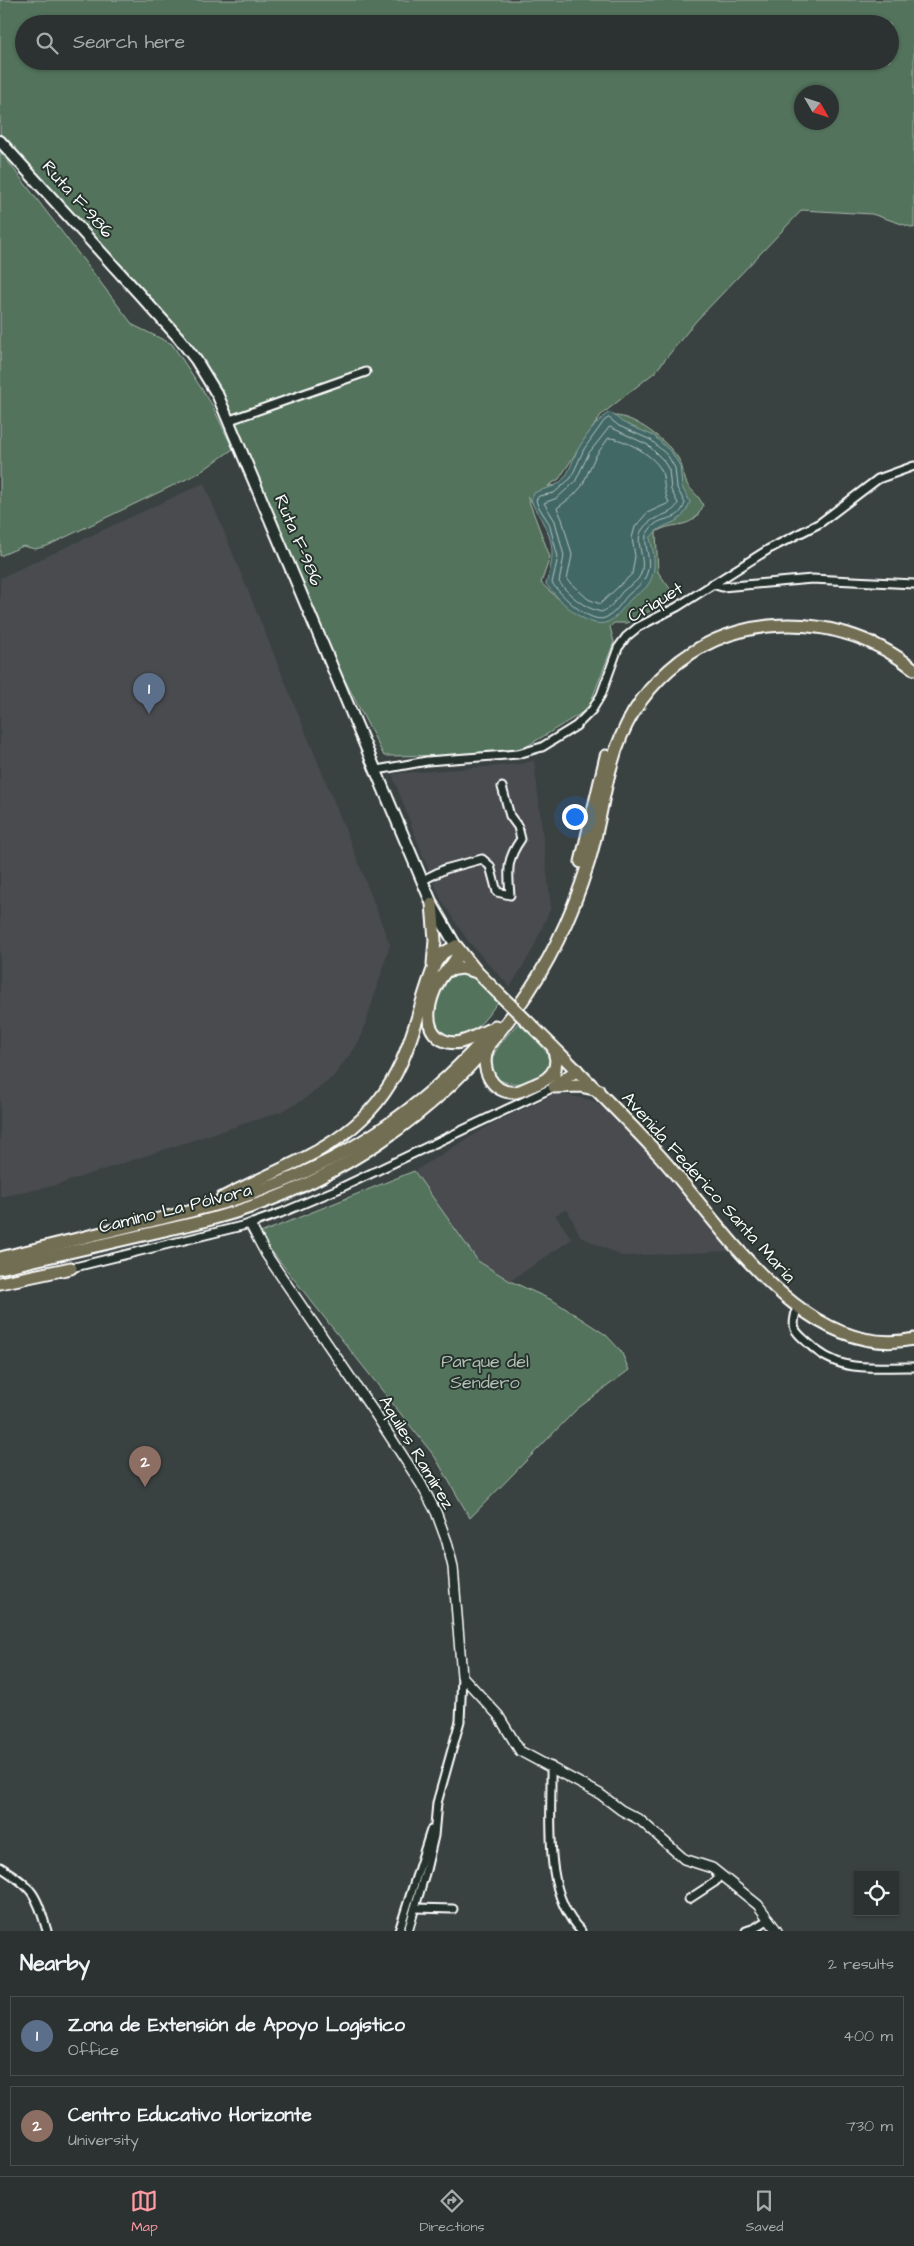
<!DOCTYPE html>
<html lang="en">
<head>
<meta charset="utf-8">
<style>
  body { margin:0; font-family:"Architects Daughter",sans-serif; background:#383e3d; color:#f1f3f6 }
  .controls { position:absolute; right:15px; bottom:15px; display:grid; overflow:hidden; border-radius:0px; box-shadow:0 1px 4px #0004 }
  .controls button { width:45px; height:45px; display:grid; place-items:center; padding:0; border:0; border-bottom:1px solid #484d4d; background:#2c3231; color:#f1f3f6; font:25px sans-serif }
  .compass { position:absolute; left:794px; top:85px; width:45px; height:45px; border-radius:50%; background:#2c3231; box-shadow:0 1px 4px #0004; rotate:129deg }
  .you { position:absolute; left:574px; top:816px; width:18px; height:18px; margin:-12px; border:4px solid #fff; border-radius:50%; background:#1a73e8; box-shadow:0 0 0 8px #1a73e833 }
  .badge { display:grid; place-items:center; width:32px; height:32px; border-radius:50%; background:#ff9aa2; color:#fff; font-size:16px; font-weight:700 }
  .pin { position:absolute; translate:-50% -41px; filter:drop-shadow(0 1px 2px #0008) }
  .pin::after { content:''; position:absolute; top:26px; width:18px; height:15px; background:inherit; clip-path:polygon(0 0,100% 0,50% 100%) }
  .list { margin:0; padding:0; list-style:none }
  h2 { display:flex; justify-content:space-between; align-items:center; height:65px; margin:0; padding:0 20px; font-size:21px }
  h2 small { font-size:16px; font-weight:400; color:#a6aaab }
  .list li { display:grid; grid-template-columns:32px 1fr auto; gap:15px; align-items:center; box-sizing:border-box; height:80px; margin:0 10px 10px; padding:0 10px; border:1px solid #484d4d; border-radius:0px }
  .list b { display:block; font-size:19px; white-space:nowrap }
  .list p { margin:0; font-size:16px; white-space:nowrap; color:#a6aaab }
  .list em { font-size:16px; font-style:normal; color:#a6aaab }
  .icon { flex:none; width:28px; height:28px; fill:none; stroke:currentColor; stroke-width:2; stroke-linecap:round; stroke-linejoin:round }
  .map { position:relative; flex:none; width:914px; height:1931px; overflow:hidden }
  .search { position:absolute; background:#2c3231; box-shadow:0 1px 4px #0004; left:15px; right:15px; top:15px; height:55px; display:flex; align-items:center; gap:12px; box-sizing:border-box; padding:0 18px; border-radius:28px; color:#a6aaab; font-size:19px }
  .sheet { height:245px; background:#2c3231 }
  nav { display:flex; justify-content:space-around; align-items:center; box-sizing:border-box; height:70px; border-top:1px solid #484d4d; background:#2c3231; font-size:14px; color:#a6aaab }
  nav a { display:grid; justify-items:center; gap:2px }
  nav .on { color:#ff9aa2 }
  .map>svg:first-child { display:block }
  .built { fill:#484c4f }
  .green { fill:#53735c; stroke:#a9b9ae; fill-rule:evenodd }
  .water { fill:#426766; stroke:#8ea4a3 }
  .lines { fill:none; stroke-linecap:round; stroke-linejoin:round }
  .shore { stroke:#b3c2c2; stroke-width:1 }
  .minor-casing { stroke:#fff; stroke-width:11 }
  .tertiary-casing { stroke:#fff; stroke-width:12 }
  .secondary-casing { stroke:#fff; stroke-width:14 }
  .primary-casing { stroke:#fff; stroke-width:15 }
  .trunk-casing { stroke:#fff; stroke-width:15 }
  .minor { stroke:#26332d; stroke-width:7 }
  .tertiary { stroke:#26332d; stroke-width:9 }
  .secondary { stroke:#26332d; stroke-width:10 }
  .primary { stroke:#726e52; stroke-width:11 }
  .trunk { stroke:#726e52; stroke-width:11 }
  .primary-bridge-casing { stroke:#fff; stroke-width:15; stroke-linecap:butt }
  .primary-bridge { stroke:#726e52; stroke-width:11 }
  .labels { text-anchor:middle; stroke-width:4; stroke-linejoin:round; paint-order:stroke }
  .street-label { font-size:18px; fill:#fff; stroke:#26332d }
  .park-label { font-size:18px; fill:#b2c0b6; stroke:#26332d }
</style>
</head>
<body>
<div class="map">
<svg width="914" height="1931" viewBox="0 0 914 1931">
  <rect width="100%" height="100%" fill="#3a4241"/>
  <filter id="ink" filterUnits="userSpaceOnUse"><feTurbulence type="fractalNoise" baseFrequency=".02" numOctaves="2"/><feDisplacementMap in="SourceGraphic" scale="10" xChannelSelector="R" yChannelSelector="G"/><feConvolveMatrix kernelMatrix="1 2 1 2 8 2 1 2 1" color-interpolation-filters="sRGB"/></filter>
  <g filter="url(#ink)">
    <!-- built -->
    <g class="built">
      <path d="M204,483L354,851L390,945L362,1035L356,1046L333,1077L303,1100L280,1112L53,1186L0,1197V578Z"/>
      <path d="M534,760L551,907L532,951L510,987L468,941L442,901L429,872L392,774L499,766L526,763Z"/>
      <path d="M552,1095H567L591,1100L613,1113L638,1143L656,1158L726,1242L729,1251L622,1256L581,1237L567,1209L555,1215L572,1239L510,1281L478,1261L414,1171L492,1124Z"/>
    </g>
    <!-- green -->
    <g class="green">
      <path d="M0,0H914V228L872,214L802,210L696,321L655,372L601,415L559,479L548,486L560,485L614,416C634,415 668,442 678,458C683,466 683,475 687,484C692,492 700,496 703,506C691,532 675,520 656,532L658,572L671,590L670,597C660,605 644,617 631,618L628,623H614L610,627L614,642L588,709L524,748L465,755L384,756L334,659L231,410L205,365L170,319L130,274L0,135ZM24,24H890V61H24ZM802,92H832V122H802ZM527,496C550,525 562,565 561,601L541,583L550,557Z"/>
      <path d="M0,151L133,325L172,344L211,403L233,449L199,473L47,546L35,549L23,546L0,556Z"/>
      <path d="M458,973L472,974L499,1001C492,1009 484,1022 476,1028C425,1064 423,984 458,973Z"/>
      <path d="M518,1023C526,1031 548,1049 550,1060C552,1086 481,1097 493,1057C497,1045 510,1033 518,1023Z"/>
      <path d="M414,1171L478,1261L510,1281L554,1301L606,1335L621,1351L629,1370L577,1409L470,1518L435,1457L258,1234Z"/>
    </g>
    <!-- water -->
    <path class="water" d="M610,412L622,422L654,436L672,453L680,466L682,487L690,502C680,530 665,518 650,538C654,553 658,572 647,586C644,591 637,594 632,598C624,606 618,617 608,622C587,631 557,598 546,584C553,561 556,545 543,523C539,514 533,508 531,499L534,493C543,488 551,489 559,483C569,475 571,464 576,453C582,441 598,418 610,412Z"/>
    <g class="lines">
      <!-- shore -->
      <g class="shore">
        <path d="M609,418L619,426L651,440L668,456L675,468L677,488L685,503C678,523 666,515 654,525C651,527 648,532 646,535C644,547 652,560 647,573C643,585 635,588 627,596C621,603 615,614 605,618C589,624 560,594 552,583L558,557L549,523L538,506L536,500L539,496L554,493L571,478L584,449L604,421Z"/>
        <path d="M610,427L648,445L663,460L669,470L671,490L678,503C673,517 653,513 642,530C633,543 650,563 638,579C634,584 627,587 623,591C616,599 611,609 601,612C584,608 569,595 559,582L564,556L555,521L544,503L557,498L575,482L589,453Z"/>
        <path d="M609,438C624,438 657,457 662,472C665,483 663,490 669,503L647,513L635,527L632,538L635,556L632,574L600,604L588,599L567,580L572,555L562,519L557,508L573,496L582,486L595,457Z"/>
      </g>
      <defs>
        <g id="minor">
          <path d="M230,420L366,372"/>
          <path d="M712,584L722,587L812,579L914,584"/>
          <path d="M377,770L427,761L518,754L542,747L576,726L592,710L601,695L618,648L626,637L638,627L677,607L769,549L820,523L878,479L914,466"/>
          <path d="M423,880L445,869L482,859L490,866L497,892L510,895C508,871 506,860 521,839L518,827L510,816L502,787"/>
          <path d="M71,1268L250,1224L281,1213L338,1189L554,1087"/>
          <path d="M796,1307C797,1314 792,1321 795,1329C798,1335 804,1339 808,1343C840,1375 874,1366 914,1367"/>
          <path d="M551,1766C552,1818 542,1892 581,1931"/>
          <path d="M0,1867C34,1888 36,1894 47,1931"/>
          <path d="M689,1899L715,1882L720,1875"/>
          <path d="M415,1908L453,1909"/>
          <path d="M399,1931L431,1830"/>
          <path d="M408,1931L426,1870L434,1836L437,1803L460,1721L462,1676"/>
          <path d="M746,1931L755,1928L769,1919"/>
        </g>
        <path id="tertiary" d="M250,1224L266,1254L376,1415L421,1484L436,1512L447,1542L453,1567L462,1676L498,1715L520,1751L600,1794L621,1810L640,1820L684,1859L712,1868L758,1905L777,1931"/>
        <path id="secondary" d="M0,141L179,338L196,360L218,396L432,904L456,946"/>
        <g id="primary">
          <path d="M456,946L477,972L499,994"/>
          <path d="M528,1022C572,1066 617,1109 659,1155C721,1223 804,1363 914,1339"/>
        </g>
        <g id="trunk">
          <path d="M581,862L606,756"/>
          <path d="M432,904L435,940L433,964"/>
          <path d="M459,950C456,965 444,970 438,983C430,998 422,1024 438,1037C454,1050 472,1038 488,1030"/>
          <path d="M449,970L462,968L477,972"/>
          <path d="M553,1047L556,1060L554,1075"/>
          <path d="M488,1048C479,1067 492,1095 516,1092C522,1091 528,1087 534,1085C544,1081 550,1078 555,1068"/>
          <path d="M555,1086L577,1070"/>
          <path d="M554,1087L580,1086L598,1090"/>
          <path d="M222,1198C294,1160 365,1144 401,1063C416,1031 422,995 436,962L443,953L456,946"/>
          <path d="M0,1258C50,1246 100,1233 151,1221C190,1211 229,1203 267,1188C355,1155 435,1099 495,1026"/>
          <path d="M0,1268L204,1221C330,1189 443,1113 518,1007C550,963 572,915 588,864C599,830 602,796 612,763C632,689 692,634 769,626C822,621 872,636 914,669"/>
          <path d="M0,1283L71,1268"/>
        </g>
      </defs>
      <!-- minor casing -->
      <use href="#minor" class="minor-casing"/>
      <!-- tertiary casing -->
      <use href="#tertiary" class="tertiary-casing"/>
      <!-- secondary casing -->
      <use href="#secondary" class="secondary-casing"/>
      <!-- primary casing -->
      <use href="#primary" class="primary-casing"/>
      <!-- trunk casing -->
      <use href="#trunk" class="trunk-casing"/>
      <!-- minor -->
      <use href="#minor" class="minor"/>
      <!-- tertiary -->
      <use href="#tertiary" class="tertiary"/>
      <!-- secondary -->
      <use href="#secondary" class="secondary"/>
      <!-- primary -->
      <use href="#primary" class="primary"/>
      <!-- trunk -->
      <use href="#trunk" class="trunk"/>
      <defs>
        <path id="primary-bridge" d="M499,994L528,1022"/>
      </defs>
      <!-- primary-bridge casing -->
      <use href="#primary-bridge" class="primary-bridge-casing"/>
      <!-- primary-bridge -->
      <use href="#primary-bridge" class="primary-bridge"/>
    </g>
  </g>
  <g class="labels">
    <!-- street labels -->
    <g class="street-label">
      <text transform="translate(78 199) rotate(48)" y="6">Ruta F-986</text>
      <text transform="translate(299 540) rotate(67)" y="6">Ruta F-986</text>
      <text transform="translate(655 602) rotate(-31)" y="6">Criquet</text>
      <text transform="translate(709 1187) rotate(48)" y="6">Avenida Federico Santa María</text>
      <text transform="translate(175 1208) rotate(-14)" y="6">Camino La Pólvora</text>
      <text transform="translate(417 1452) rotate(59)" y="6">Aquiles Ramírez</text>
    </g>
    <!-- park labels -->
    <g class="park-label">
      <text x="485" y="1367">Parque del<tspan x="485" dy="21">Sendero</tspan></text>
    </g>
  </g>
</svg>
<div class="controls">
<button><svg class="icon" aria-label="locate" viewBox="0 0 24 24"><circle cx="12" cy="12" r="6"/><path d="M12 2v4M12 18v4M2 12h4M18 12h4"/></svg></button>
</div>
<svg class="compass" viewBox="-18 -18 36 36"><path d="M0-13l5 13h-10z" fill="#e53935"/><path d="M0 13l5-13h-10z" fill="#a6aaab"/></svg>
<div class="you"></div>
<div class="pin badge" style="left:149px;top:714px;background:#5c6f8a">1</div>
<div class="pin badge" style="left:145px;top:1487px;background:#8d6e63">2</div>
<div class="search"><svg class="icon" aria-label="search" viewBox="0 0 24 24"><circle cx="10" cy="10" r="6"/><path d="M15 15l6 6"/></svg>Search here</div>
</div>
<section class="sheet">
<h2>Nearby<small>2 results</small></h2>
<ul class="list">
<li><span class="badge" style="background:#5c6f8a">1</span><div><b>Zona de Extensión de Apoyo Logístico</b><p>Office</p></div><em>400 m</em></li>
<li><span class="badge" style="background:#8d6e63">2</span><div><b>Centro Educativo Horizonte</b><p>University</p></div><em>730 m</em></li>
</ul>
</section>
<nav>
<a class="on"><svg class="icon" aria-label="map" viewBox="0 0 24 24"><path d="M3 6l6-2 6 2 6-2v14l-6 2-6-2-6 2zM9 4v14M15 6v14"/></svg>Map</a>
<a><svg class="icon" aria-label="directions" viewBox="0 0 24 24"><path d="M12 3l9 9-9 9-9-9zM9 14v-3h6M13 9l2 2-2 2"/></svg>Directions</a>
<a><svg class="icon" aria-label="saved" viewBox="0 0 24 24"><path d="M7 4h10v16l-5-4-5 4z"/></svg>Saved</a>
</nav>
</body>
</html>
